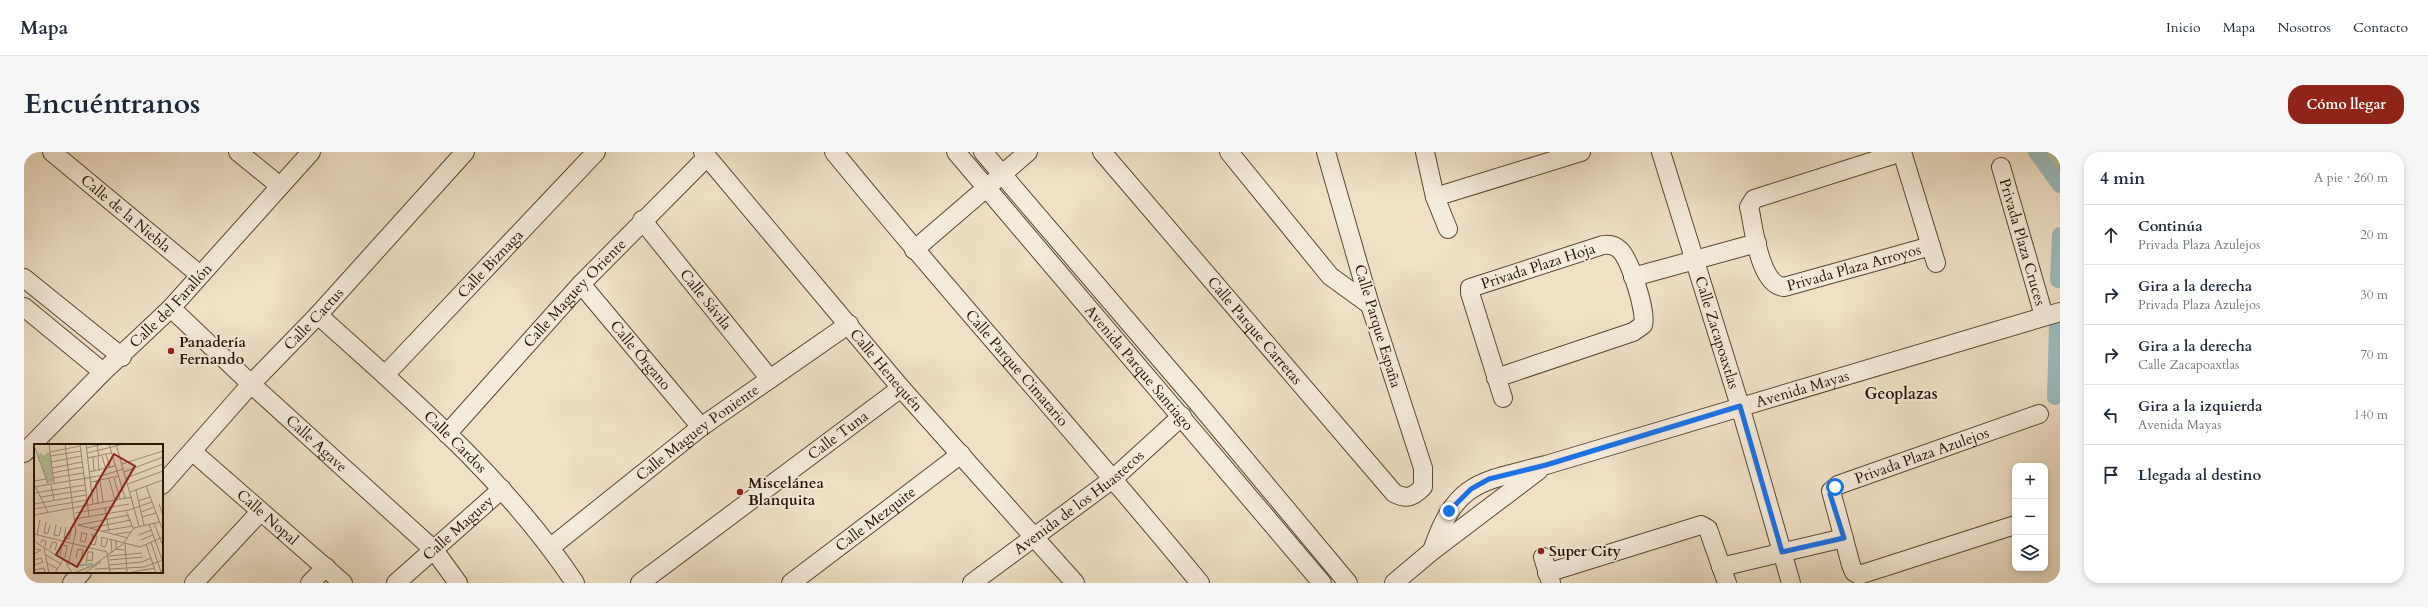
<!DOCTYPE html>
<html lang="es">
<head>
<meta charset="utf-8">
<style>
  body { margin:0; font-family:Cardo,serif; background:#f6f6f7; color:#1f2937 }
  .controls { position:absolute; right:12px; bottom:12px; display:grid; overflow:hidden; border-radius:8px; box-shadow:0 2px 6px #0003 }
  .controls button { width:36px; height:36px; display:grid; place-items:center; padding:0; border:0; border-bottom:1px solid #e0e1e3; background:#fff; color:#1f2937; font:20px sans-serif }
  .stop { position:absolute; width:12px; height:12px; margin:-9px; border:3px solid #1a73e8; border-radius:50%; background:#fff }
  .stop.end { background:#1a73e8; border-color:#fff; box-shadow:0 1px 4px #0008 }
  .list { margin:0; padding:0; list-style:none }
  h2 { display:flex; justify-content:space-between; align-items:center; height:52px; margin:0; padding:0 16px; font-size:17px }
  h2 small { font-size:13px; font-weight:400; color:#747a83 }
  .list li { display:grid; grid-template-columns:26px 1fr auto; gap:12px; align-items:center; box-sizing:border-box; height:60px; padding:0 16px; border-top:1px solid #e0e1e3 }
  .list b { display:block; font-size:15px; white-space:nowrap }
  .list p { margin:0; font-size:13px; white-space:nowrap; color:#747a83 }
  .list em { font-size:13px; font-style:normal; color:#747a83 }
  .icon { flex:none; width:22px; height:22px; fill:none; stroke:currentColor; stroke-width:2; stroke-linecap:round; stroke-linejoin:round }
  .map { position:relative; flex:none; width:2036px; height:431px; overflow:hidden; border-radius:16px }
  header { display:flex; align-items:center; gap:24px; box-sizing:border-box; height:56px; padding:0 20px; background:#fff; border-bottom:1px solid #e0e1e3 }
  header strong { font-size:19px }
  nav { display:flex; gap:22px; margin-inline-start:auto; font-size:14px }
  .intro { display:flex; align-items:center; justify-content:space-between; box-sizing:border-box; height:96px; padding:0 24px }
  h1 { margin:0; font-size:28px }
  .button { padding:10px 18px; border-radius:16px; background:#8f2418; color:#fff; font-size:14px; font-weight:700 }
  main { display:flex; gap:24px; padding:0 24px }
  aside { flex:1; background:#fff; border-radius:16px; box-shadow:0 2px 6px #0003 }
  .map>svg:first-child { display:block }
  .green { fill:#b5c398; stroke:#6e6a4c }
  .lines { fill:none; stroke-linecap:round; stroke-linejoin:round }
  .canal { stroke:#9cbbbd; stroke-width:16 }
  .minor-casing { stroke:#594632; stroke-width:20 }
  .minor { stroke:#f5ebda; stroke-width:18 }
  .route { stroke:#1a73e8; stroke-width:5 }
  .poi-dot { fill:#8f2418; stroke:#f5ebda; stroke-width:1.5 }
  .labels { text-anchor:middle; stroke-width:3.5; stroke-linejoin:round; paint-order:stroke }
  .street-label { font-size:15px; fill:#271200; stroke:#f5ebda }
  .poi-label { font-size:15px; font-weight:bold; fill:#271200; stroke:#f5ebda; text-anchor:start }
  .neighbourhood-label { font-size:16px; font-weight:bold; fill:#271200; stroke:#f5ebda }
  .inset-river { fill:none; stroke:#9cbbbd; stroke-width:2 }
  .inset-road { fill:none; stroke:#9f8e77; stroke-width:1 }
  .view { fill:#8f2418; fill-opacity:0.15; stroke:#8f2418; stroke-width:2 }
  .inset-edge { fill:none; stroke:#271200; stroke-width:2 }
</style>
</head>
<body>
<header>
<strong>Mapa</strong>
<nav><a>Inicio</a><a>Mapa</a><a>Nosotros</a><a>Contacto</a></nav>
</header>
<div class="intro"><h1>Encuéntranos</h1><a class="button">Cómo llegar</a></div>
<main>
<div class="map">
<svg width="2036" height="431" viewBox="0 0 2036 431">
  <rect width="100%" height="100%" fill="#efe0c6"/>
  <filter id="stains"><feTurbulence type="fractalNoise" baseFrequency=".005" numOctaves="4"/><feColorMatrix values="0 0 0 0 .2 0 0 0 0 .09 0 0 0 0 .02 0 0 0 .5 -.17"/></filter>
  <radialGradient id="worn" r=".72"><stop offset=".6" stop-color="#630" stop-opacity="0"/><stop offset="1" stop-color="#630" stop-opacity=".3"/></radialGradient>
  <!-- green -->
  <path class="green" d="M2019,0H2036V24Z"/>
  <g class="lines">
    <!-- canal -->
    <g class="canal">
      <path d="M2012,0L2036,33"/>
      <path d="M2034,128L2036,83"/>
      <path d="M2031,245L2033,175"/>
    </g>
    <defs>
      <g id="minor">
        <path id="s1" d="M28,0L176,123"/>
        <path d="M214,0L256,34"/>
        <path id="s2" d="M679,0L877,236L1051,431"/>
        <path id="s3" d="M810,0C929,146 1056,285 1176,431"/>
        <path id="s4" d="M932,0L1298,431"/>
        <path d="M959,0L1173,250L1324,431"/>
        <path id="s5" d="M1078,0L1370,341C1383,348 1389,345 1399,335V316L1346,153L1302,0"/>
        <path d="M1205,0L1306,124L1346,153"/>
        <path d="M1401,0L1411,45L1424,77"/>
        <path id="s6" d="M1637,0L1716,254L1767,431"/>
        <path id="s7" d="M1878,0L1730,47L1725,55L1726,59C1730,79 1736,133 1760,135L1907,94"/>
        <path d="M1878,0L1912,111"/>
        <path id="s8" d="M1977,15L2020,164"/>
        <path d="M1411,45L1557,0"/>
        <path id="s9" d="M618,68L746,227"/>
        <path d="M890,98L1004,0"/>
        <path d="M1609,125L1733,91"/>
        <path d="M0,126L98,205"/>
        <path id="s10" d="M557,132L677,275"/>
        <path d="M0,155L79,220"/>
        <path id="s11" d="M147,156L227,232L410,398L434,431"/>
        <path id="s12" d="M294,163C386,246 482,327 551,431"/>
        <path id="s13" d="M361,223L572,0"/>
        <path d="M1472,226L1609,180L1619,173C1623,160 1606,108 1596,98C1591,93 1585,92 1579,93L1446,136V141L1479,246"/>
        <path id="s14" d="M423,282L557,132L683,5"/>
        <path id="s15" d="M169,300L319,431"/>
        <path id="s16" d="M0,301L79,220L147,156L287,0"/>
        <path id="s17" d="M138,333L227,232L294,163L441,0"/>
        <path id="s18" d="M1991,373L1835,423L1830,420L1827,413L1807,339L1814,333L2015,262"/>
        <path id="s19" d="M527,395L677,275L825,172"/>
        <path id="s20" d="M1408,399C1432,329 1455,330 1522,313L2036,160"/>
        <path d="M1519,405L1527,431"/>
        <path d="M1697,415L1820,386"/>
        <path d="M1523,421L1677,373L1684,377L1703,431"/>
        <path d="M48,431L58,420"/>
        <path d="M170,431L236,360"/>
        <path d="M286,431L302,415"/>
        <path id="s21" d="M372,431L478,337"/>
        <path id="s22" d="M616,431L877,236"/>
        <path id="s23" d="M767,431L937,302"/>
        <path id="s24" d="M948,431L1090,326L1158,264"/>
        <path d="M1370,431L1408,399L1515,318"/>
      </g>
    </defs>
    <!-- minor casing -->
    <use href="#minor" class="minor-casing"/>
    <!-- minor -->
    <use href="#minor" class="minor"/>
  </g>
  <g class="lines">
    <!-- route -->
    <path class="route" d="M1425,359L1447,337L1465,327L1522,313L1716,254L1758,400L1820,386L1806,342L1811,335"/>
  </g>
  <!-- markers -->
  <g class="poi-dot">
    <circle cx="147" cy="199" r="4"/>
    <circle cx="716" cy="340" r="4"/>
    <circle cx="1517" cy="399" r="4"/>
  </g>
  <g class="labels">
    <!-- street labels -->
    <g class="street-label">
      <text dy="5" stroke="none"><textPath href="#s1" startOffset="96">Calle de la Niebla</textPath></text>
      <text dy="5" stroke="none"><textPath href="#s8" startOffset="78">Privada Plaza Cruces</textPath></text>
      <text dy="5" stroke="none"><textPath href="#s13" startOffset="153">Calle Biznaga</textPath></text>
      <text transform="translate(1514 114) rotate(-18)" y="5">Privada Plaza Hoja</text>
      <text dy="5" stroke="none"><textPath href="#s7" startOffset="329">Privada Plaza Arroyos</textPath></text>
      <text dy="5" stroke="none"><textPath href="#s14" startOffset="190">Calle Maguey Oriente</textPath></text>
      <text dy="5" stroke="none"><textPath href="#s9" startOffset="102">Calle Sávila</textPath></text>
      <text dy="5" stroke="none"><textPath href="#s16" startOffset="208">Calle del Farallón</textPath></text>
      <text dy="5" stroke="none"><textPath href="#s17" startOffset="225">Calle Cactus</textPath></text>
      <text transform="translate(1354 174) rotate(73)" y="5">Calle Parque España</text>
      <text dy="5" stroke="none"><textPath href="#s5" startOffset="235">Calle Parque Carretas</textPath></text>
      <text dy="5" stroke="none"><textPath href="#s6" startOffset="189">Calle Zacapoaxtlas</textPath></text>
      <text dy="5" stroke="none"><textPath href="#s10" startOffset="93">Calle Órgano</textPath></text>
      <text dy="5" stroke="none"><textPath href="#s4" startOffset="283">Avenida Parque Santiago</textPath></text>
      <text dy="5" stroke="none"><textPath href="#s3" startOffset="283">Calle Parque Cimatario</textPath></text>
      <text dy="5" stroke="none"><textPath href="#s2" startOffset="285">Calle Henequén</textPath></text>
      <text dy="5" stroke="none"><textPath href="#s20" startOffset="421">Avenida Mayas</textPath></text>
      <text dy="5" stroke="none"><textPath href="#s19" startOffset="186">Calle Maguey Poniente</textPath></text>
      <text dy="5" stroke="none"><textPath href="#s22" startOffset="247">Calle Tuna</textPath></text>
      <text dy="5" stroke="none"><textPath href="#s12" startOffset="187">Calle Cardos</textPath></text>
      <text dy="5" stroke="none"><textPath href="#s11" startOffset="199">Calle Agave</textPath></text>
      <text dy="5" stroke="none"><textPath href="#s18" startOffset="352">Privada Plaza Azulejos</textPath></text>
      <text dy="5" stroke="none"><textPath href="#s24" startOffset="134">Avenida de los Huastecos</textPath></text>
      <text dy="5" stroke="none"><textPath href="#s15" startOffset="99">Calle Nopal</textPath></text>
      <text dy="5" stroke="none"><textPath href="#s23" startOffset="106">Calle Mezquite</textPath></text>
      <text dy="5" stroke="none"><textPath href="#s21" startOffset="83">Calle Maguey</textPath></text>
    </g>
    <!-- poi labels -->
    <g class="poi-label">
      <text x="155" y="195">Panadería<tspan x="155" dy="17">Fernando</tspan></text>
      <text x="724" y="336">Miscelánea<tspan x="724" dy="17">Blanquita</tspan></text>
      <text x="1525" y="404">Super City</text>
    </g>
    <!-- neighbourhood labels -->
    <g class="neighbourhood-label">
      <text x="1877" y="247">Geoplazas</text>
    </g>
  </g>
  <!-- overview -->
  <g transform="translate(10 292)">
    <rect width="129" height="129" fill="#efe0c6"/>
    <path d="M16,7L19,38L14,39L4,10L7,9L9,12Z" fill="#b5c398"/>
    <path class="inset-river" d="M37,119L41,122L59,120"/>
    <path class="inset-road" d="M15,0L20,39M31,0L42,89M46,0L55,72M52,0L59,60M63,0L65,13M75,0L91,54M82,0L105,82M1,4L14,40M52,4L70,0M16,8L46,2M53,9L90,0M72,10L76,24M17,12L47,7M68,12L72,26M59,13L60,27M64,13L65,27M54,14L77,9M17,18L47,12M88,20L129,7M18,24L48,18M55,28L81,22M90,28L129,13M18,29L49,23M19,34L49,29M80,34L86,55M92,34L129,20M75,35L81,56M0,37L12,35M62,37L64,59M66,37L69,58M57,38L85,32M94,40L129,27M17,41L20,56M1,42L14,68M112,42L129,87M0,43L70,31L89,25M102,46L110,81M96,48L129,36M0,49L51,41M6,53L52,46M104,57L116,53M0,60L52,51M125,60L129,72M71,64L75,87M0,65L53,56M92,67L99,84M107,68L120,63M41,69L95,60M0,71L98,53M108,73L122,69M40,75L95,66L118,58M12,78L10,89H14L16,81M120,79L129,102M115,80L129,118M22,81L20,91L25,92L27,83M44,81L94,94M44,81L95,71M32,83L30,94L35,95L37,86M56,84L97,76M69,87L98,82M47,88L48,89L53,90L51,98L46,97L48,89M0,90L73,108L76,129M57,90L59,91L63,92L61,101L57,100L59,91M81,90L97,88M3,91L6,76M105,91L117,86M67,93L74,95L71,103L67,102L68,94M75,95L106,103L129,93M77,95L78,109M82,96V105L91,106M107,96L119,91M0,97L31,117L38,129M117,98L127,128M7,99L8,96L12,97L11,102M91,99L93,129M112,100L122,129M10,104L15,129M0,105L7,106L0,110M16,105L18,98L23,99L21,106M12,111L27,120M26,111L28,101L33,102L31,114M75,112L108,109M42,114L44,105L49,106L47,117M0,116L7,114L9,118L0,121M75,116L109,113M13,119L24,125M52,119L54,108H59L58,117L53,116M34,121L42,87M75,121L108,118L117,114M61,125L76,124M76,125L110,123L129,116M0,126L10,124L11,129M21,129L29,116M40,129L60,121L89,100L100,84L125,78M50,129L67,118M93,129L121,124"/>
    <path class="view" d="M80,10L101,22L43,123L22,111Z"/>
    <rect width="129" height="129" class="inset-edge"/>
  </g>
  <rect width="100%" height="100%" filter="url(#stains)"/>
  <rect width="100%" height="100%" fill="url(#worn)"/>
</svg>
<div class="controls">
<button>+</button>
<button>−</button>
<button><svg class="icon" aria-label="layers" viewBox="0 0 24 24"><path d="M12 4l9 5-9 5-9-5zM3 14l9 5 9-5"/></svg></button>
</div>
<div class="stop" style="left:1811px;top:335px"></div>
<div class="stop end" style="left:1425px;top:359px"></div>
</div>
<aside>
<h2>4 min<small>A pie · 260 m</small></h2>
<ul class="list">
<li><svg class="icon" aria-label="ahead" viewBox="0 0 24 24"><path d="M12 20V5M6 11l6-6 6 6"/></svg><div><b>Continúa</b><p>Privada Plaza Azulejos</p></div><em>20 m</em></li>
<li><svg class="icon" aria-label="right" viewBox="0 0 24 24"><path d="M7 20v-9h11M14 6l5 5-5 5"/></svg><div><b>Gira a la derecha</b><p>Privada Plaza Azulejos</p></div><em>30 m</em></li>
<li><svg class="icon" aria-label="right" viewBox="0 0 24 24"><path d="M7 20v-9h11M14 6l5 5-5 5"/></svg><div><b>Gira a la derecha</b><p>Calle Zacapoaxtlas</p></div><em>70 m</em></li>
<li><svg class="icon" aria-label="left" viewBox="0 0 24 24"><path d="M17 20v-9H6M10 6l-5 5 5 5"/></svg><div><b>Gira a la izquierda</b><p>Avenida Mayas</p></div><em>140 m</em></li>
<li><svg class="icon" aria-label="arrive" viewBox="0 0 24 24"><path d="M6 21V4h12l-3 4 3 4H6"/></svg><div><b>Llegada al destino</b></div></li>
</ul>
</aside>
</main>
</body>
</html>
